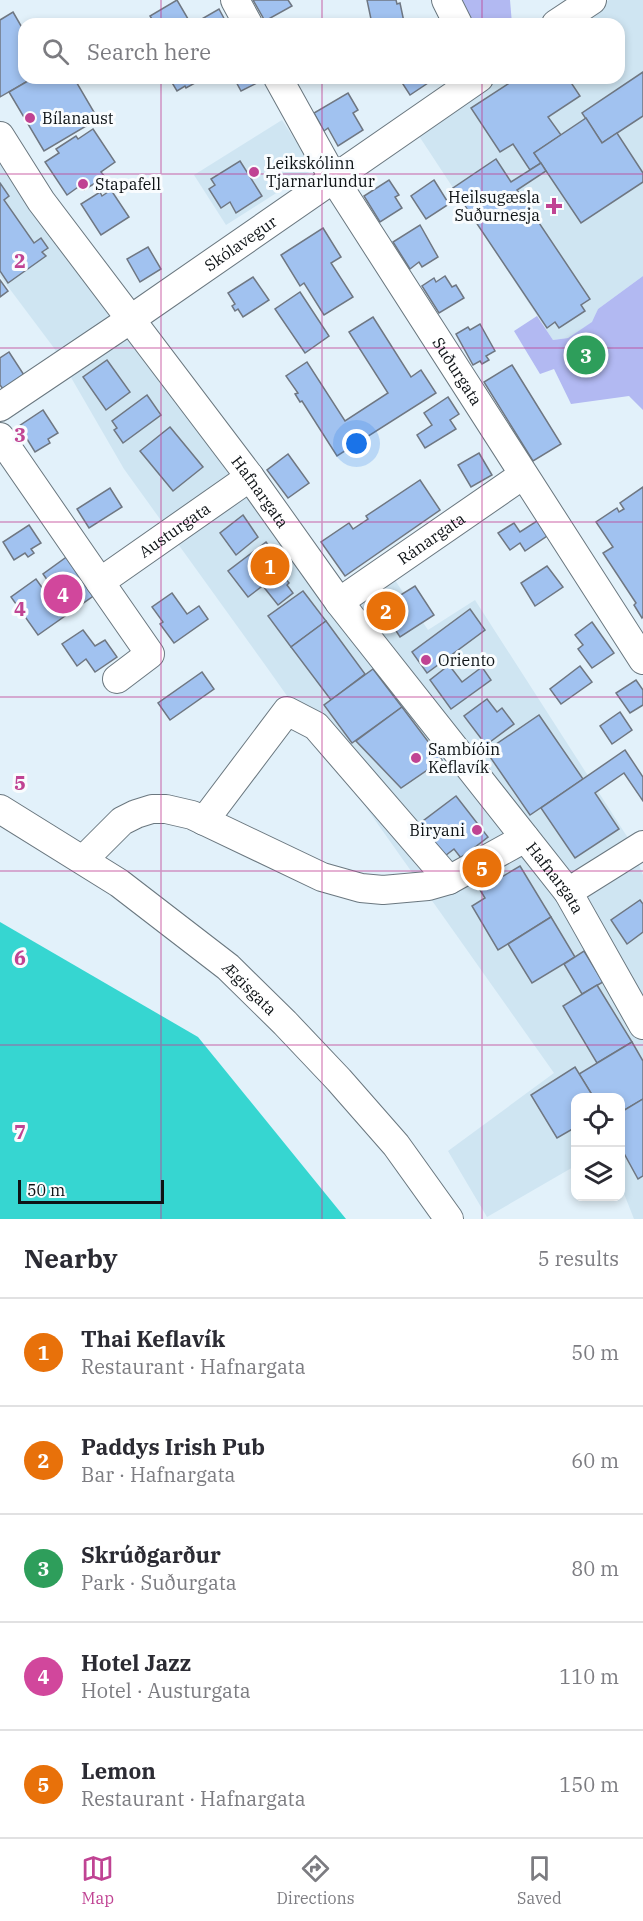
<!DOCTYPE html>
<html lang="en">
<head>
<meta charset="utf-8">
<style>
  body { margin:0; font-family:"IBM Plex Serif",serif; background:#f2f2f3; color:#2b2b33 }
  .controls { position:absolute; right:18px; bottom:18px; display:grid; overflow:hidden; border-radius:12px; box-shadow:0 3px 9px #0003 }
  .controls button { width:54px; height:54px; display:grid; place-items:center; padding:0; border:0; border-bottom:2px solid #e1e1e2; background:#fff; color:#2b2b33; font:30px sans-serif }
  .scale { position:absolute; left:18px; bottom:15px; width:146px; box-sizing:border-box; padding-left:6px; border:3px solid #0e1316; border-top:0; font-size:16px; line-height:21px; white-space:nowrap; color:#0e1316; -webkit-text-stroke:4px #f9fcfe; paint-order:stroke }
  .you { position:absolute; left:357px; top:444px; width:21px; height:21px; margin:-15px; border:4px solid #fff; border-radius:50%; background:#1a73e8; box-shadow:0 0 0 9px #1a73e833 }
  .badge { display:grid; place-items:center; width:39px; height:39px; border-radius:50%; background:#c04393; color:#fff; font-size:20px; font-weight:700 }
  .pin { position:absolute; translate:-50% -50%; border:3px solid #fff; box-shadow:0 2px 6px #0006 }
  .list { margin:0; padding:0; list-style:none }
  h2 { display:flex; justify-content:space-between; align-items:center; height:78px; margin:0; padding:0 24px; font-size:26px }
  h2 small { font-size:20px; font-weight:400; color:#7c7c81 }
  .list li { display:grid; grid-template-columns:39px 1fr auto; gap:18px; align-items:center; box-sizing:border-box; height:108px; padding:0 24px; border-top:2px solid #e1e1e2 }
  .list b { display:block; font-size:22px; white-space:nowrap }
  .list p { margin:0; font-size:20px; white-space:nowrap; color:#7c7c81 }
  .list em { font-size:20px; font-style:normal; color:#7c7c81 }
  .icon { flex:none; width:33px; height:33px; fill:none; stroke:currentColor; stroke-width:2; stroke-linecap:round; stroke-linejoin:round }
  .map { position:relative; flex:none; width:643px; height:1219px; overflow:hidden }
  .search { position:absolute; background:#fff; box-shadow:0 3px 9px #0003; left:18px; right:18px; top:18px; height:66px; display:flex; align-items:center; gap:15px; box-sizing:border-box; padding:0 21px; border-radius:18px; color:#7c7c81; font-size:22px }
  .sheet { height:618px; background:#fff }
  nav { display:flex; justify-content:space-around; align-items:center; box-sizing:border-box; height:84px; border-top:2px solid #e1e1e2; background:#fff; font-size:16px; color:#7c7c81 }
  nav a { display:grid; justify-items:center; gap:3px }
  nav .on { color:#c04393 }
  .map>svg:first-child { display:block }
  .built { fill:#cfe5f2 }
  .green { fill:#b2b9f2 }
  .water { fill:#36d6d1 }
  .building { fill:#a1c2f0; stroke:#6f7782; stroke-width:1.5 }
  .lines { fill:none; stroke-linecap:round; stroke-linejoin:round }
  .minor-casing { stroke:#6a777f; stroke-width:30 }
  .minor { stroke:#fff; stroke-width:28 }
  .grid { fill:none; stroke:#c04393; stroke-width:1.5; stroke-opacity:0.55 }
  .poi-dot { fill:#c04393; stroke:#f9fcfe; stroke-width:2 }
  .labels { text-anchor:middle; stroke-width:6; stroke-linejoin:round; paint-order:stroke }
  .poi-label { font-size:16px; fill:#0e1316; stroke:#f9fcfe; text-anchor:start }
  .street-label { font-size:16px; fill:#0e1316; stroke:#f9fcfe }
  .grid-label { font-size:20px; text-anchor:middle; font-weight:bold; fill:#c04393; stroke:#f9fcfe; stroke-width:6; stroke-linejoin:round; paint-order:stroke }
</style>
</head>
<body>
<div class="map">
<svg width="643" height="1219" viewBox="0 0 643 1219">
  <rect width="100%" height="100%" fill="#e2f1fa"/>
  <!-- built -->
  <g class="built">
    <path d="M609,0H643V276L598,309L593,322L568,338L553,340L419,136L500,78H619V24H576Z"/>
    <path d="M0,120L40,186L339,591L383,562L428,630L475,600L628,838L643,875V1219H634L621,1186L620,1098H576L575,1166L487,1217L448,1151L554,1073L268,669L124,469L54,348L0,276Z"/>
    <path d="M282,120L314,169L226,225L194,175Z"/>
  </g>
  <!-- green -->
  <g class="green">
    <path d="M457,0H510L512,24H471Z"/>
    <path d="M643,276V410L629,396L571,404L554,369L540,374L514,331L537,316L553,340L568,338L592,322L598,309Z"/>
  </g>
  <!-- water -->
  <path class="water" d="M0,922L198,1037L346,1219H0Z"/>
  <!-- building -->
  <g class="building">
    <path d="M177,0L191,24H155L150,16Z"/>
    <path d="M253,0H288L292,6L265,21Z"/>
    <path d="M367,0H396L397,4L400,3L404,22L393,24H372Z"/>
    <path d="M219,9L227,24H203L200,20Z"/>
    <path d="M13,12L24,31V78H33L0,97V20Z"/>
    <path d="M643,72V116L602,143L582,113Z"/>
    <path d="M33,78H74L98,119L44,151L9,92Z"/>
    <path d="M176,78H204L186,88L185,86L177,91L171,81Z"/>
    <path d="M234,78H259L261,81L241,91Z"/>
    <path d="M399,78H430L431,81L410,95Z"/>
    <path d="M517,78H568L580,96L548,117L561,135L534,153L541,163L530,170L513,144L500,152L471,108Z"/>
    <path d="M348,93L358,110L353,113L363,130L338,146L328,128L324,131L314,113Z"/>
    <path d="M586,118L602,143L617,133L643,173V182L581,223L534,153Z"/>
    <path d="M93,129L115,162L101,172L105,177L84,190L81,185L67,195L45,162L59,153L56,149L76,136L78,139Z"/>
    <path d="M496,159L511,182L541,163L546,171L517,190L590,299L581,305L585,311L559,328L555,322L547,328L453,188Z"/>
    <path d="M240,161L262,196L236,213L230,202L221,208L209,189L215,185L211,179Z"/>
    <path d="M389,180L399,195L395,197L402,208L380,222L364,196Z"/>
    <path d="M434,180L449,204L426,219L411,196Z"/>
    <path d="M0,183L9,196L4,200L34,243L41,238L48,248L42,252L46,256L8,283L0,271Z"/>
    <path d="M111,190L129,217L101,235L81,204L100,192L102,196Z"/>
    <path d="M420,225L438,257L422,267L419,262L410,269L393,242Z"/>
    <path d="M323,228L341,257L331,263L353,297L324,315L304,283L300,286L281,255Z"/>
    <path d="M148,247L161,269L140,282L127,259Z"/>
    <path d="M445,276L452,287L456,285L464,298L439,313L422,286L434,278L436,282Z"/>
    <path d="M253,277L269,300L243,317L238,309L235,311L232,306L235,304L228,293Z"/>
    <path d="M0,280L8,291L0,297Z"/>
    <path d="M300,292L329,336L305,353L275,309Z"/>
    <path d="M373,317L411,377L421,370L436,393L337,456L302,401L300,402L295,394L298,393L286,376L307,362L345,421L388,393L349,332Z"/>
    <path d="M480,324L495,351L486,356L489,360L482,364L480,361L473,365L456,334L468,327L470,330Z"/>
    <path d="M9,352L24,375L3,389L0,385V358Z"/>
    <path d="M107,360L130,392L106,410L83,377Z"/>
    <path d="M512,365L561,444L533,461L484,382Z"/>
    <path d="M147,395L161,415L123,443L114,430L117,428L112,421Z"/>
    <path d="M448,397L459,414L450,420L456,429L425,448L417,435L432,425L424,413Z"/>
    <path d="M43,410L58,433L48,439L50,443L35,452L19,426Z"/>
    <path d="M170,427L203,467L173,491L140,451Z"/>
    <path d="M479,453L492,475L471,487L458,465Z"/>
    <path d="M288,454L309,483L288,498L267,470Z"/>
    <path d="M420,480L440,510L345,576L321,542L349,523L353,529L368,519L366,516Z"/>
    <path d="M643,487V617L642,618L634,605L636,603L603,553L613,547L596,522L617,508L619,512L624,509L620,503Z"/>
    <path d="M110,488L122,507L89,528L77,509Z"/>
    <path d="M243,515L258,537L236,555L220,533Z"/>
    <path d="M540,519L550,534L525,551L520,543L510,550L498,533L514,523L520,532Z"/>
    <path d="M29,525L41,543L31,549L34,553L28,557L25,553L14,560L3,542Z"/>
    <path d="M266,542L272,550L277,546L291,564L248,597L228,571Z"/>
    <path d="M72,553L99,592L38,635L11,597L36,579L48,596L55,591L43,574Z"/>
    <path d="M547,566L563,587L535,606L521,583Z"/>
    <path d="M280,572L289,583L287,585L293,593L278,605L263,586Z"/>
    <path d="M415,586L434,615L400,637L389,620L407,608L399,596Z"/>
    <path d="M303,591L326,621L291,647L268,616Z"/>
    <path d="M172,593L187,614L199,606L208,619L174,643L160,624L163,622L152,607Z"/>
    <path d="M470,609L485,630L427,673L412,652Z"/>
    <path d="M326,621L365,674L331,700L291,647Z"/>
    <path d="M592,622L614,653L592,668L578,649L583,645L575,635Z"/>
    <path d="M83,630L95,646L105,640L117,657L95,672L86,659L77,666L62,644Z"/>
    <path d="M449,665L462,682L482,667L491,680L451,709L430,680Z"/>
    <path d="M580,666L592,682L561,704L550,689Z"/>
    <path d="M373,669L402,707L352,743L324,705Z"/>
    <path d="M202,672L214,689L170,720L158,703Z"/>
    <path d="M636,680L643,690V705L630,713L616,693Z"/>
    <path d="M487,699L497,712L502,708L514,724L486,745L464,716Z"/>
    <path d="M402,707L442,760L401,788L356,741Z"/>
    <path d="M620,712L632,730L612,744L600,726Z"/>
    <path d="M539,715L583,779L530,815L486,751Z"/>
    <path d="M625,750L643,777V801L624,773L595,793L619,829L575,858L541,808Z"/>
    <path d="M456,796L488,837L461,858L454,849L441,859L415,827Z"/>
    <path d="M520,866L551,917L498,950L472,906L485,898L480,890Z"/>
    <path d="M640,900L643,904V932L627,944L611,920Z"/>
    <path d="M551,917L575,957L532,983L508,944Z"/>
    <path d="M584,951L603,982L582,994L564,964Z"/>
    <path d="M597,985L632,1042L597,1063L563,1006Z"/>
    <path d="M632,1042L643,1061V1099L623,1111L620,1106V1098H594L579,1074Z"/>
    <path d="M575,1067L594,1098H576V1127L557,1138L531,1095Z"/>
    <path d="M643,1099V1176L638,1179L620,1146V1106L623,1111Z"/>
  </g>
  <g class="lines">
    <defs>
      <g id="minor">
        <path d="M235,0L248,24"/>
        <path d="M446,0L458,24"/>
        <path d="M556,24L592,0"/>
        <path id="s1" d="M278,78L334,179L643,660"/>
        <path id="s2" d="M0,136L41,201L250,477L339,602L568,892L643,1025"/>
        <path id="s3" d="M0,407L131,319L479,78"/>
        <path id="s4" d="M0,437L100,582L250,477"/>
        <path d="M100,582L150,654L117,679"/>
        <path id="s5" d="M339,602L523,475"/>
        <path id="s6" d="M0,809L119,883L228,967L285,1023L339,1080L396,1145L449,1219"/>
        <path d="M204,821L287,711L316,726L449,880"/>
        <path d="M83,860L122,821L136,814L152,809H166L192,815L322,877L361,888L383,890L428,886L449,880L525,838"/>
        <path d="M568,892L643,845"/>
      </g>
    </defs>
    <!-- minor casing -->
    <use href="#minor" class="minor-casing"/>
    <!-- minor -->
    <use href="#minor" class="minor"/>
  </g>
  <!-- grid -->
  <path class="grid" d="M161,0V24M322,0V24M482,0V24M161,78V1219M322,78V1219M482,78V1219M0,174H643M0,348H643M0,522H643M0,697H643M0,871H643M0,1045H643"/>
  <!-- markers -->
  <g class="poi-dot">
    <circle cx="30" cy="118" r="6"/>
    <circle cx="254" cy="172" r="6"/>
    <circle cx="83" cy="184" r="6"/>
    <path d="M551 197h6v6h6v6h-6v6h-6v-6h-6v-6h6z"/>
    <circle cx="426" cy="660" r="6"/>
    <circle cx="416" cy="758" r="6"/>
    <circle cx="477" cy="830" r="6"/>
  </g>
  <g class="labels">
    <!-- poi labels -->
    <g class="poi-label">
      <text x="42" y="124">Bílanaust</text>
      <text x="266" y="169">Leikskólinn<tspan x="266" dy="18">Tjarnarlundur</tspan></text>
      <text x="95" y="190">Stapafell</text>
      <text x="540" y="203" text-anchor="end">Heilsugæsla<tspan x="540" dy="18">Suðurnesja</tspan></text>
      <text x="438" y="666">Oriento</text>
      <text x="428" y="755">Sambíóin<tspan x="428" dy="18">Keflavík</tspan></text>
      <text x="465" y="836" text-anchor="end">Biryani</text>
    </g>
    <!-- street labels -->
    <g class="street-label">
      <text dy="6" stroke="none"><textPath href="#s3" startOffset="291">Skólavegur</textPath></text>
      <text dy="6" stroke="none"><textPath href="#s1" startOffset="344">Suðurgata</textPath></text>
      <text dy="6" stroke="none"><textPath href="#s2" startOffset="441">Hafnargata</textPath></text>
      <text dy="6" stroke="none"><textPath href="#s4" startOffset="267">Austurgata</textPath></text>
      <text dy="6" stroke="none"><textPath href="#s5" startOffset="112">Ránargata</textPath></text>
      <text dy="6" stroke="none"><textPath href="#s2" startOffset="927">Hafnargata</textPath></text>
      <text dy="6" stroke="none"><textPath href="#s6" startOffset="308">Ægisgata</textPath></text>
    </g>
  </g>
  <g class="grid-label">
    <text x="20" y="268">2</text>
    <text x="20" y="442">3</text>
    <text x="20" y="616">4</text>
    <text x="20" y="790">5</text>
    <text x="20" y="965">6</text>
    <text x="20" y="1139">7</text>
  </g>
</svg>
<div class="controls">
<button><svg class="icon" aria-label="locate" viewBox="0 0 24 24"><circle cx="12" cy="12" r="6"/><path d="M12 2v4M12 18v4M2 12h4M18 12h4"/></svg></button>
<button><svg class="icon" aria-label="layers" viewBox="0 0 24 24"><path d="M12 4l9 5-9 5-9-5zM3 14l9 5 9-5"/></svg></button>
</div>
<div class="scale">50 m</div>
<div class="you"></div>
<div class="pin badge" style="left:270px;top:566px;background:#e8710a">1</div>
<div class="pin badge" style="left:386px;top:611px;background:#e8710a">2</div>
<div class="pin badge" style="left:586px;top:355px;background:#2e9e5b">3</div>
<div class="pin badge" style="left:63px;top:594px;background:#d1479c">4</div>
<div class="pin badge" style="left:482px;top:868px;background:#e8710a">5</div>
<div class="search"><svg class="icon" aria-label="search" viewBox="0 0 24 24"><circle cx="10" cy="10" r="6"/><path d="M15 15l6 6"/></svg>Search here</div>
</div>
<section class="sheet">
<h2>Nearby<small>5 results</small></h2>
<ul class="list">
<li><span class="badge" style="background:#e8710a">1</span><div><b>Thai Keflavík</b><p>Restaurant · Hafnargata</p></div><em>50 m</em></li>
<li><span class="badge" style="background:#e8710a">2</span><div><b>Paddys Irish Pub</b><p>Bar · Hafnargata</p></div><em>60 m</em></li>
<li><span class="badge" style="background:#2e9e5b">3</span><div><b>Skrúðgarður</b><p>Park · Suðurgata</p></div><em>80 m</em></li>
<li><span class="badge" style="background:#d1479c">4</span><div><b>Hotel Jazz</b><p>Hotel · Austurgata</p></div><em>110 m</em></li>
<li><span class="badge" style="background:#e8710a">5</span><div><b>Lemon</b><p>Restaurant · Hafnargata</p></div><em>150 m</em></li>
</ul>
</section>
<nav>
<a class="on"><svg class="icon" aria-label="map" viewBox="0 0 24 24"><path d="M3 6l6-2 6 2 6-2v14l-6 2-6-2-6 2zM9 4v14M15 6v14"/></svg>Map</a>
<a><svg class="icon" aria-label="directions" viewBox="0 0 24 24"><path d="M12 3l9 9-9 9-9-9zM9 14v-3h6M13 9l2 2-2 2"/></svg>Directions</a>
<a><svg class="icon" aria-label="saved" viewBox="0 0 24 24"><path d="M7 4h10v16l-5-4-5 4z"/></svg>Saved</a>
</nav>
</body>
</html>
